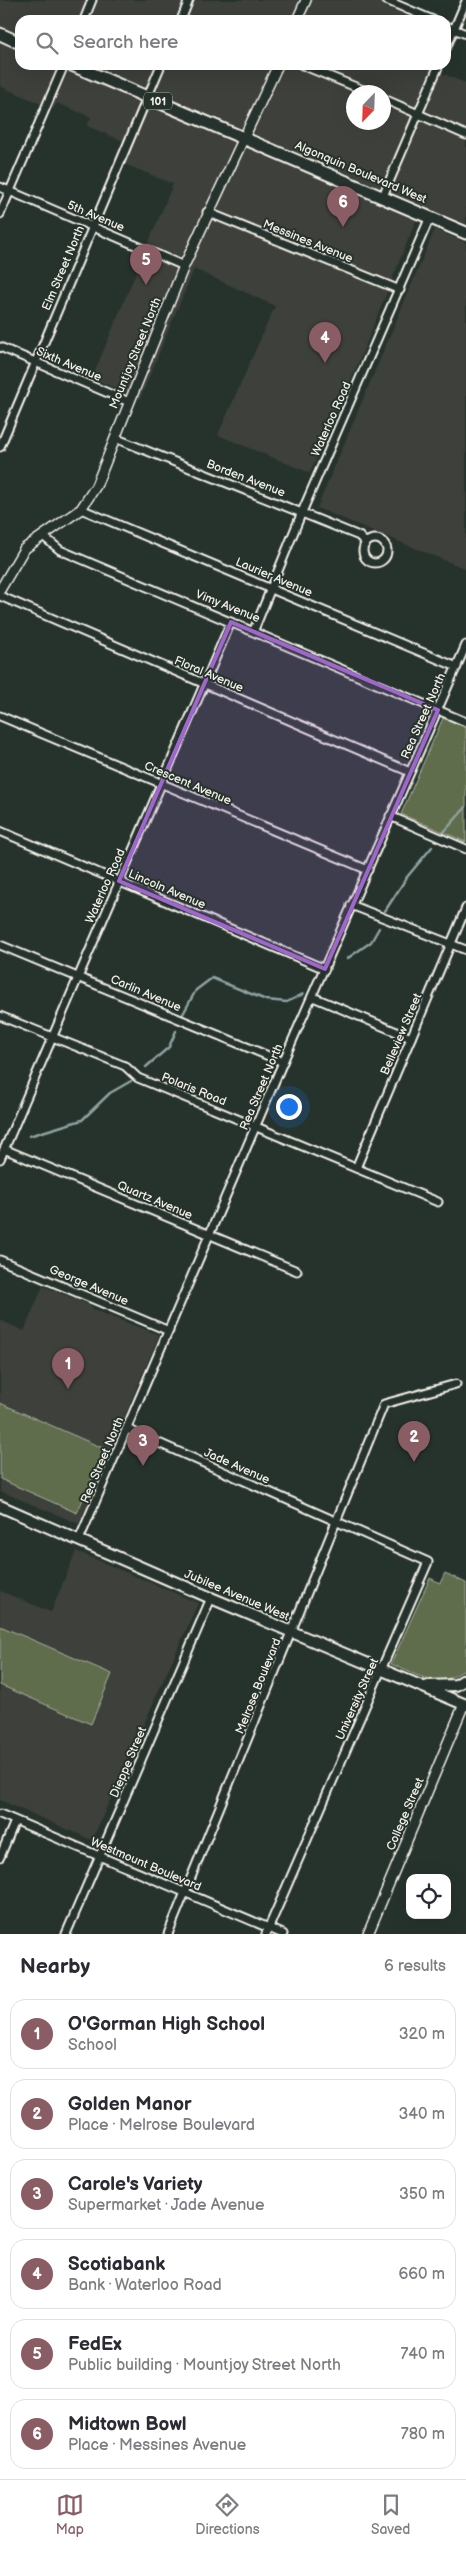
<!DOCTYPE html>
<html lang="en">
<head>
<meta charset="utf-8">
<style>
  body { margin:0; font-family:"Balsamiq Sans",sans-serif; background:#f2f2f3; color:#2b2b33 }
  .controls { position:absolute; right:15px; bottom:15px; display:grid; overflow:hidden; border-radius:10px; box-shadow:0 5px 20px #0002 }
  .controls button { width:45px; height:45px; display:grid; place-items:center; padding:0; border:0; border-bottom:1px solid #e1e1e2; background:#fff; color:#2b2b33; font:25px sans-serif }
  .compass { position:absolute; left:346px; top:85px; width:45px; height:45px; border-radius:50%; background:#fff; box-shadow:0 5px 20px #0002; rotate:203deg }
  .you { position:absolute; left:288px; top:1106px; width:18px; height:18px; margin:-12px; border:4px solid #fff; border-radius:50%; background:#1a73e8; box-shadow:0 0 0 8px #1a73e833 }
  .badge { display:grid; place-items:center; width:32px; height:32px; border-radius:50%; background:#8a5d65; color:#fff; font-size:16px; font-weight:700 }
  .pin { position:absolute; translate:-50% -41px; filter:drop-shadow(0 1px 2px #0008) }
  .pin::after { content:''; position:absolute; top:26px; width:18px; height:15px; background:inherit; clip-path:polygon(0 0,100% 0,50% 100%) }
  .list { margin:0; padding:0; list-style:none }
  h2 { display:flex; justify-content:space-between; align-items:center; height:65px; margin:0; padding:0 20px; font-size:21px }
  h2 small { font-size:16px; font-weight:400; color:#7c7c81 }
  .list li { display:grid; grid-template-columns:32px 1fr auto; gap:15px; align-items:center; box-sizing:border-box; height:70px; margin:0 10px 10px; padding:0 10px; border:1px solid #e1e1e2; border-radius:15px }
  .list b { display:block; font-size:19px; white-space:nowrap }
  .list p { margin:0; font-size:16px; white-space:nowrap; color:#7c7c81 }
  .list em { font-size:16px; font-style:normal; color:#7c7c81 }
  .icon { flex:none; width:28px; height:28px; fill:none; stroke:currentColor; stroke-width:2; stroke-linecap:round; stroke-linejoin:round }
  .map { position:relative; flex:none; width:466px; height:1934px; overflow:hidden }
  .search { position:absolute; background:#fff; box-shadow:0 5px 20px #0002; left:15px; right:15px; top:15px; height:55px; display:flex; align-items:center; gap:12px; box-sizing:border-box; padding:0 18px; border-radius:15px; color:#7c7c81; font-size:19px }
  .sheet { height:545px; background:#fff }
  nav { display:flex; justify-content:space-around; align-items:center; box-sizing:border-box; height:70px; border-top:1px solid #e1e1e2; background:#fff; font-size:14px; color:#7c7c81 }
  nav a { display:grid; justify-items:center; gap:2px }
  nav .on { color:#8a5d65 }
  .map>svg:first-child { display:block }
  .built { fill:#3c413b; fill-rule:evenodd }
  .green { fill:#606d4e; stroke:#aaaf9b }
  .lines { fill:none; stroke-linecap:round; stroke-linejoin:round }
  .stream { stroke:#8ea2a0; stroke-width:2.5 }
  .minor-casing { stroke:#f4f1e8; stroke-width:11 }
  .tertiary-casing { stroke:#f4f1e8; stroke-width:12 }
  .secondary-casing { stroke:#f4f1e8; stroke-width:14 }
  .primary-casing { stroke:#f4f1e8; stroke-width:15 }
  .minor { stroke:#26332d; stroke-width:7 }
  .tertiary { stroke:#26332d; stroke-width:9 }
  .secondary { stroke:#26332d; stroke-width:10 }
  .primary { stroke:#26332d; stroke-width:11 }
  .marked { fill:#9f67cb; fill-opacity:0.2; stroke:#9f67cb; stroke-width:4; stroke-linejoin:round }
  .labels { text-anchor:middle; stroke-width:4; stroke-linejoin:round; paint-order:stroke }
  .shield { fill:#26332d; stroke:#b6b8b0; stroke-width:1 }
  .shield-label { font-size:11px; font-weight:bold; fill:#f4f1e8 }
  .street-label { font-size:12px; fill:#f4f1e8; stroke:#26332d }
</style>
</head>
<body>
<div class="map">
<svg width="466" height="1934" viewBox="0 0 466 1934">
  <rect width="100%" height="100%" fill="#26332d"/>
  <filter id="ink" filterUnits="userSpaceOnUse"><feTurbulence type="fractalNoise" baseFrequency=".02" numOctaves="2"/><feDisplacementMap in="SourceGraphic" scale="10" xChannelSelector="R" yChannelSelector="G"/><feConvolveMatrix kernelMatrix="1 2 1 2 8 2 1 2 1" color-interpolation-filters="sRGB"/></filter>
  <g filter="url(#ink)">
    <!-- built -->
    <g class="built">
      <path d="M0,0H399L461,26L446,61V20H20V37L0,28Z"/>
      <path d="M0,41L20,50V65H55L416,220L360,359L310,473L218,435L275,306L194,269L140,399L92,378L173,184L115,160L123,141L87,126L91,117L57,103L53,109L0,86Z"/>
      <path d="M88,65H444L441,73L466,83V224ZM354,92H384V122H354Z"/>
      <path d="M435,229L466,243V569L317,508Z"/>
      <path d="M43,1286L90,1305L94,1310L159,1335L79,1524L0,1491V1320L24,1331Z"/>
      <path d="M76,1551L198,1603L92,1840L0,1800V1591L51,1612Z"/>
    </g>
    <!-- green -->
    <g class="green">
      <path d="M443,718L466,727V842L401,814Z"/>
      <path d="M0,1403L105,1449L77,1513L0,1479Z"/>
      <path d="M445,1573L466,1583V1668C439,1691 420,1676 391,1664L430,1578L440,1583Z"/>
      <path d="M0,1626L112,1674L91,1724L0,1685Z"/>
    </g>
    <g class="lines">
      <!-- stream -->
      <g class="stream">
        <path d="M443,833L466,807"/>
        <path d="M385,911L407,877L432,847"/>
        <path d="M348,958L371,942L379,928"/>
        <path d="M183,1014L196,990L212,978L266,1000L287,1002L303,994"/>
        <path d="M146,1067L169,1047L176,1031"/>
        <path d="M29,1136L82,1120L110,1093L131,1081"/>
      </g>
      <defs>
        <g id="minor">
          <path d="M386,0L433,20"/>
          <path d="M84,20L92,0"/>
          <path d="M181,20L189,0"/>
          <path d="M446,26L466,34"/>
          <path d="M446,48L466,1"/>
          <path d="M302,65L368,92"/>
          <path d="M384,99L466,135"/>
          <path d="M0,187L184,266"/>
          <path d="M383,196L439,65"/>
          <path d="M207,212L400,290"/>
          <path d="M0,214L64,65"/>
          <path d="M0,347L129,402"/>
          <path d="M115,438L359,536L366,543"/>
          <path d="M0,447L161,65"/>
          <path d="M81,509L457,667"/>
          <path d="M43,536L60,550L466,722"/>
          <circle cx="375" cy="551" r="12"/>
          <path d="M0,596L410,772"/>
          <path d="M254,630L302,512L430,217"/>
          <path d="M0,716L368,870"/>
          <path d="M390,816L466,849"/>
          <path d="M0,831L325,969"/>
          <path d="M351,905L466,950"/>
          <path d="M0,945L283,1062"/>
          <path d="M313,997L411,1038"/>
          <path d="M0,1016L125,1066L138,1078L438,1202"/>
          <path d="M4,1149L297,1271"/>
          <path d="M0,1159L231,622"/>
          <path d="M356,1168L466,908"/>
          <path d="M0,1260L169,1331"/>
          <path d="M127,1429L428,1562L266,1934"/>
          <path d="M79,1540L283,1062L466,645"/>
          <path d="M0,1814L283,1934"/>
          <path d="M0,1857L15,1821"/>
          <path d="M66,1934L211,1598"/>
          <path d="M168,1934L384,1404L456,1384"/>
        </g>
        <g id="tertiary">
          <path d="M297,20L306,0"/>
          <path d="M0,590L24,549L81,509L96,486L184,266L278,65"/>
          <path d="M368,1934L464,1704"/>
        </g>
        <g id="secondary">
          <path d="M0,1506L211,1598L466,1705"/>
          <path d="M428,1686L456,1685L466,1679"/>
        </g>
        <g id="primary">
          <path d="M0,34L20,43"/>
          <path d="M72,65L466,233"/>
        </g>
      </defs>
      <!-- minor casing -->
      <use href="#minor" class="minor-casing"/>
      <!-- tertiary casing -->
      <use href="#tertiary" class="tertiary-casing"/>
      <!-- secondary casing -->
      <use href="#secondary" class="secondary-casing"/>
      <!-- primary casing -->
      <use href="#primary" class="primary-casing"/>
      <!-- minor -->
      <use href="#minor" class="minor"/>
      <!-- tertiary -->
      <use href="#tertiary" class="tertiary"/>
      <!-- secondary -->
      <use href="#secondary" class="secondary"/>
      <!-- primary -->
      <use href="#primary" class="primary"/>
    </g>
  </g>
  <!-- marked area -->
  <path class="marked" d="M231,622L438,710L325,969L119,881Z"/>
  <g class="labels">
    <!-- shield labels -->
    <rect class="shield" x="144" y="92.5" width="28" height="17" rx="4"/>
    <g class="shield-label">
      <text x="158" y="105">101</text>
    </g>
    <!-- street labels -->
    <g class="street-label">
      <text transform="translate(361 172) rotate(23)" y="4">Algonquin Boulevard West</text>
      <text transform="translate(96 216) rotate(23)" y="4">5th Avenue</text>
      <text transform="translate(308 241) rotate(22)" y="4">Messines Avenue</text>
      <text transform="translate(63 268) rotate(-67)" y="4">Elm Street North</text>
      <text transform="translate(135 353) rotate(-68)" y="4">Mountjoy Street North</text>
      <text transform="translate(69 364) rotate(23)" y="4">Sixth Avenue</text>
      <text transform="translate(331 419) rotate(-66)" y="4">Waterloo Road</text>
      <text transform="translate(246 478) rotate(21)" y="4">Borden Avenue</text>
      <text transform="translate(274 577) rotate(23)" y="4">Laurier Avenue</text>
      <text transform="translate(228 606) rotate(22)" y="4">Vimy Avenue</text>
      <text transform="translate(209 674) rotate(23)" y="4">Floral Avenue</text>
      <text transform="translate(423 716) rotate(-66)" y="4">Rea Street North</text>
      <text transform="translate(188 783) rotate(23)" y="4">Crescent Avenue</text>
      <text transform="translate(105 886) rotate(-66)" y="4">Waterloo Road</text>
      <text transform="translate(167 889) rotate(23)" y="4">Lincoln Avenue</text>
      <text transform="translate(146 993) rotate(23)" y="4">Carlin Avenue</text>
      <text transform="translate(401 1034) rotate(-67)" y="4">Belleview Street</text>
      <text transform="translate(261 1087) rotate(-67)" y="4">Rea Street North</text>
      <text transform="translate(194 1089) rotate(22)" y="4">Polaris Road</text>
      <text transform="translate(155 1200) rotate(23)" y="4">Quartz Avenue</text>
      <text transform="translate(89 1285) rotate(23)" y="4">George Avenue</text>
      <text transform="translate(102 1460) rotate(-67)" y="4">Rea Street North</text>
      <text transform="translate(237 1466) rotate(24)" y="4">Jade Avenue</text>
      <text transform="translate(237 1595) rotate(23)" y="4">Jubilee Avenue West</text>
      <text transform="translate(258 1686) rotate(-68)" y="4">Melrose Boulevard</text>
      <text transform="translate(357 1699) rotate(-66)" y="4">University Street</text>
      <text transform="translate(128 1762) rotate(-67)" y="4">Dieppe Street</text>
      <text transform="translate(405 1814) rotate(-67)" y="4">College Street</text>
      <text transform="translate(146 1864) rotate(23)" y="4">Westmount Boulevard</text>
    </g>
  </g>
</svg>
<div class="controls">
<button><svg class="icon" aria-label="locate" viewBox="0 0 24 24"><circle cx="12" cy="12" r="6"/><path d="M12 2v4M12 18v4M2 12h4M18 12h4"/></svg></button>
</div>
<svg class="compass" viewBox="-18 -18 36 36"><path d="M0-13l5 13h-10z" fill="#e53935"/><path d="M0 13l5-13h-10z" fill="#7c7c81"/></svg>
<div class="you"></div>
<div class="pin badge" style="left:68px;top:1389px">1</div>
<div class="pin badge" style="left:414px;top:1462px">2</div>
<div class="pin badge" style="left:143px;top:1466px">3</div>
<div class="pin badge" style="left:325px;top:363px">4</div>
<div class="pin badge" style="left:146px;top:285px">5</div>
<div class="pin badge" style="left:343px;top:227px">6</div>
<div class="search"><svg class="icon" aria-label="search" viewBox="0 0 24 24"><circle cx="10" cy="10" r="6"/><path d="M15 15l6 6"/></svg>Search here</div>
</div>
<section class="sheet">
<h2>Nearby<small>6 results</small></h2>
<ul class="list">
<li><span class="badge">1</span><div><b>O'Gorman High School</b><p>School</p></div><em>320 m</em></li>
<li><span class="badge">2</span><div><b>Golden Manor</b><p>Place · Melrose Boulevard</p></div><em>340 m</em></li>
<li><span class="badge">3</span><div><b>Carole's Variety</b><p>Supermarket · Jade Avenue</p></div><em>350 m</em></li>
<li><span class="badge">4</span><div><b>Scotiabank</b><p>Bank · Waterloo Road</p></div><em>660 m</em></li>
<li><span class="badge">5</span><div><b>FedEx</b><p>Public building · Mountjoy Street North</p></div><em>740 m</em></li>
<li><span class="badge">6</span><div><b>Midtown Bowl</b><p>Place · Messines Avenue</p></div><em>780 m</em></li>
</ul>
</section>
<nav>
<a class="on"><svg class="icon" aria-label="map" viewBox="0 0 24 24"><path d="M3 6l6-2 6 2 6-2v14l-6 2-6-2-6 2zM9 4v14M15 6v14"/></svg>Map</a>
<a><svg class="icon" aria-label="directions" viewBox="0 0 24 24"><path d="M12 3l9 9-9 9-9-9zM9 14v-3h6M13 9l2 2-2 2"/></svg>Directions</a>
<a><svg class="icon" aria-label="saved" viewBox="0 0 24 24"><path d="M7 4h10v16l-5-4-5 4z"/></svg>Saved</a>
</nav>
</body>
</html>
